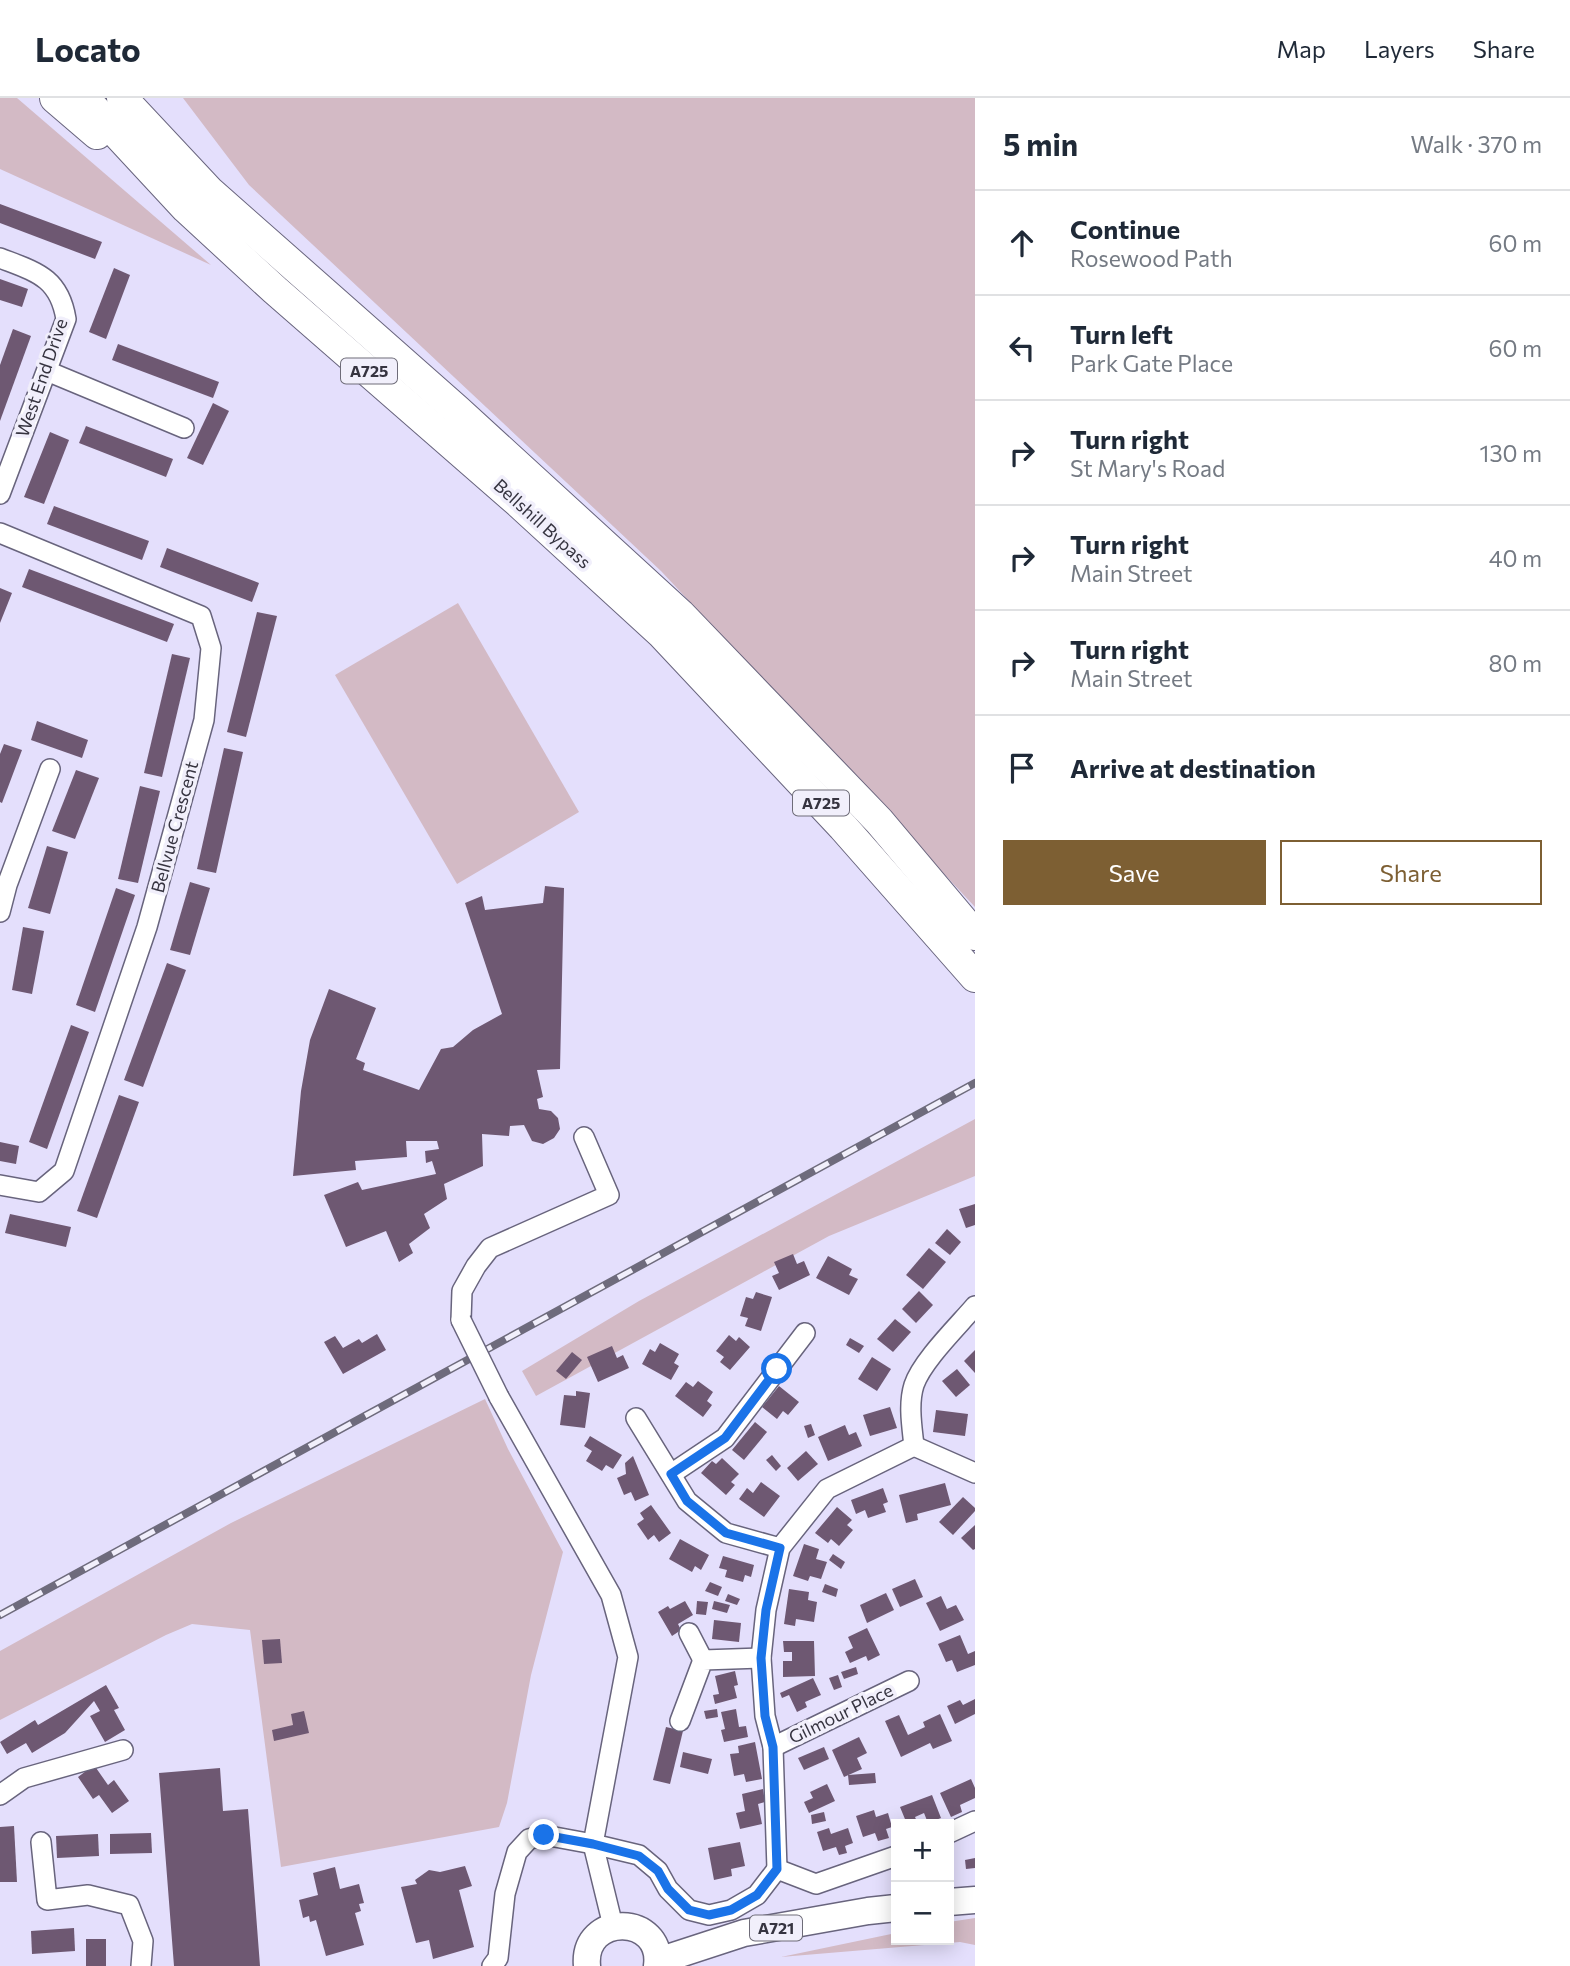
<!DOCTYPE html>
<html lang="en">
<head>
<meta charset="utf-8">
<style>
  body { margin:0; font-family:Commissioner,sans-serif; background:#f6f6f7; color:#1f2937 }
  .controls { position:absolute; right:21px; bottom:21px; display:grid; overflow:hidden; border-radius:0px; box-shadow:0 4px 18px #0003 }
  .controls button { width:63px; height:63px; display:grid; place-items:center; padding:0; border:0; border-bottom:2px solid #e0e1e3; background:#fff; color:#1f2937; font:35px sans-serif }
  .stop { position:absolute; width:21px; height:21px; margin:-16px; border:5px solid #1a73e8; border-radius:50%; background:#fff }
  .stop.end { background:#1a73e8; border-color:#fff; box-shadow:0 2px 7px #0008 }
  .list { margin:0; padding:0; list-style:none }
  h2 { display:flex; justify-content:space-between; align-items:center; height:91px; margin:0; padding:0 28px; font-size:30px }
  h2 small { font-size:23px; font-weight:400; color:#747a83 }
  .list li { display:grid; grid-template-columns:46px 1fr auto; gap:21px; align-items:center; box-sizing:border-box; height:105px; padding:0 28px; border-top:2px solid #e0e1e3 }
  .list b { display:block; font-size:26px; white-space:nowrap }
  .list p { margin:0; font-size:23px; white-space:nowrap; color:#747a83 }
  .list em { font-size:23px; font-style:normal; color:#747a83 }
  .actions { display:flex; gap:14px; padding:21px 28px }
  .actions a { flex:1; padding:16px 0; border:2px solid #7d5f33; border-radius:0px; text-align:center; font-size:24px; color:#7d5f33 }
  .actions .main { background:#7d5f33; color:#fff }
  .icon { flex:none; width:38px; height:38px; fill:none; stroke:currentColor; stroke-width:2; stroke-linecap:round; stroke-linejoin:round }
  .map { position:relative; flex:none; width:975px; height:1868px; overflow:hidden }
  header { display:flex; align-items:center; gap:42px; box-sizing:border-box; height:98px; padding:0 35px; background:#fff; border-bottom:2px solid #e0e1e3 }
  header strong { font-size:33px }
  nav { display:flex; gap:38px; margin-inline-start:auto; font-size:24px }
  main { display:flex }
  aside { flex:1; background:#fff }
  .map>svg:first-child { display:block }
  .green { fill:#d3bac5 }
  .building { fill:#6e5872 }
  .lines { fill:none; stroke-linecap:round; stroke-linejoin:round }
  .minor-casing { stroke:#68647d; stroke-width:22 }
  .major-casing { stroke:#68647d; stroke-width:29 }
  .highway-casing { stroke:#68647d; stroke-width:32 }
  .minor { stroke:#fff; stroke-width:19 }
  .major { stroke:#fff; stroke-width:26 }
  .highway { stroke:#fff; stroke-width:30 }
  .rail-casing { stroke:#6e6b7c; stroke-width:8 }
  .rail { stroke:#f1effb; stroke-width:5; stroke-dasharray:16; stroke-linecap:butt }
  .minor-bridge-casing { stroke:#68647d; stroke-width:22; stroke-linecap:butt }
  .minor-bridge { stroke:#fff; stroke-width:19 }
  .route { stroke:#1a73e8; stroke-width:9 }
  .labels { text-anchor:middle; stroke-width:7; stroke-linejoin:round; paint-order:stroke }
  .shield { fill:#f1effb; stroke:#6e6c78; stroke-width:2 }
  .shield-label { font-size:16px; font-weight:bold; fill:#363440 }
  .street-label { font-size:18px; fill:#363440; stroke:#f1effb }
</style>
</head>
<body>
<header>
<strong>Locato</strong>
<nav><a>Map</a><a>Layers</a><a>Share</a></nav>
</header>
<main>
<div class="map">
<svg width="975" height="1868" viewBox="0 0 975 1868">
  <rect width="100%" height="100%" fill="#e4dffc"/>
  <!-- green -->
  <g class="green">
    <path d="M0,0H17L211,167L0,71Z"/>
    <path d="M183,0H975V809L661,473L249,87Z"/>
    <path d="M458,505L579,714L457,786L335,577Z"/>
    <path d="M975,1021V1078L829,1138L536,1298L522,1273L639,1203Z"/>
    <path d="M485,1301L508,1351L563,1454L531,1577L507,1705L499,1729L281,1769L250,1532L192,1526L166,1537L0,1622V1553L231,1425Z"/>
    <path d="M975,1820V1847L960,1844L781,1859L896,1835V1842H949V1824Z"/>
  </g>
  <!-- building -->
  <g class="building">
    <path d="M0,106L102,144L95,161L0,125Z"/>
    <path d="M114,170L130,177L106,241L89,234Z"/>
    <path d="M0,181L28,191L22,209L0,202Z"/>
    <path d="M13,231L31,238L0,323V267Z"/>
    <path d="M118,246L219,284L213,300L112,262Z"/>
    <path d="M213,305L229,313L203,367L187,360Z"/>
    <path d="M86,328L173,361L166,379L79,345Z"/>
    <path d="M50,334L69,342L44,406L24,399Z"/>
    <path d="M54,408L149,443L142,462L47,426Z"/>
    <path d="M167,450L259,485L252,504L160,469Z"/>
    <path d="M29,471L174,526L167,544L22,489Z"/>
    <path d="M0,490L12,495L0,525Z"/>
    <path d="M257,514L277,518L246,639L227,634Z"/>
    <path d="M172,556L190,560L162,679L144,675Z"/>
    <path d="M37,623L88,642L82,660L31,642Z"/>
    <path d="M4,646L22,652L2,705L0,704V656Z"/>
    <path d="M224,650L243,654L216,775L197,771Z"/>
    <path d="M76,672L99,680L75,741L52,733Z"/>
    <path d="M140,688L160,693L138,785L118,781Z"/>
    <path d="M47,748L68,754L50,816L28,810Z"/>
    <path d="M190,784L210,790L190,857L170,852Z"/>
    <path d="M545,788L564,790L560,971L537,972L543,999L537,1001L539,1011L551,1013L558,1020L560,1031L554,1040L543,1046L532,1043L524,1027L510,1028L509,1038L482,1036L483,1068L444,1086L447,1101L424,1116L430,1130L409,1146L413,1155L399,1164L386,1133L346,1149L324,1097L358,1084L362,1092L436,1076L432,1063L426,1065L425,1053L439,1051L437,1043H406L407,1059L355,1063L356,1072L293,1078L301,993L310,942L329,891L376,910L356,961L365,965L363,972L419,992L441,951L453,949L473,932L502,916L465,805L482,798L485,812L543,805Z"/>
    <path d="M116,790L135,797L95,914L76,907Z"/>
    <path d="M23,829L44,833L32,896L12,892Z"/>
    <path d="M167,865L186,872L143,989L124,982Z"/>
    <path d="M71,927L89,934L47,1051L29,1044Z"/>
    <path d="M119,997L139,1004L97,1120L77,1113Z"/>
    <path d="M0,1044L19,1048L16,1066L0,1063Z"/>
    <path d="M975,1106V1127L966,1130L959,1111Z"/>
    <path d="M10,1116L71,1129L66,1149L5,1135Z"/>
    <path d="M947,1131L961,1144L950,1157L935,1145Z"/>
    <path d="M929,1150L946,1164L923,1191L906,1177Z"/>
    <path d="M793,1156L797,1166L804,1163L810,1177L779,1192L772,1178L779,1175L774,1164Z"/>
    <path d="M828,1158L852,1171L849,1177L858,1181L849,1197L816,1180Z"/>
    <path d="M919,1193L933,1207L916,1225L902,1211Z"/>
    <path d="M756,1194L772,1199L761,1233L745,1228L748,1220L740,1218L746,1199L753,1201Z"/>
    <path d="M895,1221L911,1234L893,1254L877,1241Z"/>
    <path d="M377,1236L386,1252L343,1276L324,1244L335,1238L343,1250L359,1241L362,1245Z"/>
    <path d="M729,1237L736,1243L739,1239L750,1249L730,1272L720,1264L724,1259L716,1253Z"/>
    <path d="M850,1240L864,1248L859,1255L846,1247Z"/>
    <path d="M660,1245L679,1256L674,1265L679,1268L671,1282L642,1266L650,1251L655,1254Z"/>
    <path d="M612,1248L617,1260L623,1257L629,1270L598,1284L587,1259Z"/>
    <path d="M975,1252V1275L964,1263Z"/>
    <path d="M572,1254L582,1262L566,1281L556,1273Z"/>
    <path d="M872,1259L891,1271L877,1293L858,1281Z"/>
    <path d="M957,1271L970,1287L956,1299L942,1283Z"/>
    <path d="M698,1283L713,1294L707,1303L712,1307L703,1319L675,1298L686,1284L693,1289Z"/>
    <path d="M779,1288L799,1304L788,1317L783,1313L777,1321L762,1309Z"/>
    <path d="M576,1293L590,1295L585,1330L560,1327L564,1297L576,1298Z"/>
    <path d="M890,1309L897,1330L870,1338L863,1317Z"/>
    <path d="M936,1312L968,1316L965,1338L933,1334Z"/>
    <path d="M755,1324L767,1334L744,1362L732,1352Z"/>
    <path d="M811,1326L815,1337L808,1340L804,1328Z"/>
    <path d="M845,1327L849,1337L856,1334L862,1348L828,1363L818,1339Z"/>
    <path d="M590,1338L622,1357L613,1371L606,1367L602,1373L586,1363L592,1353L584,1348Z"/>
    <path d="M806,1353L818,1366L798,1383L787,1370Z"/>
    <path d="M772,1357L781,1368L776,1373L766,1362Z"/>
    <path d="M633,1358L649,1397L635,1403L631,1394L624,1397L617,1380L626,1376L625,1365Z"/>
    <path d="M722,1360L739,1376L731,1384L735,1387L726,1397L701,1375L712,1363L716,1366Z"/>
    <path d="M761,1384L780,1398L764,1419L739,1401L747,1390L753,1395Z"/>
    <path d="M945,1385L951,1407L917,1416L918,1422L906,1425L899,1397Z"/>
    <path d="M883,1390L888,1404L883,1406L886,1414L868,1420L865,1412L856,1416L851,1402Z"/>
    <path d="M963,1399L975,1410V1413L953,1437L939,1424Z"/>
    <path d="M651,1407L671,1435L659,1444L654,1437L648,1442L637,1426L644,1421L640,1415Z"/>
    <path d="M837,1409L852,1422L847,1427L853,1432L839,1448L831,1441L828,1445L815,1435Z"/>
    <path d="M975,1427V1451L973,1452L961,1440Z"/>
    <path d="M680,1441L709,1457L701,1472L695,1468L692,1474L669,1461Z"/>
    <path d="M804,1446L819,1451L816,1461L827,1464L821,1481L810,1478L808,1483L793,1478Z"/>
    <path d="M833,1456L845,1464L841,1471L829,1462Z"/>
    <path d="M723,1458L754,1467L751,1479L745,1477L743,1484L725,1479L727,1472L719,1470Z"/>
    <path d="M915,1481L923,1499L900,1509L892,1491Z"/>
    <path d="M710,1484L722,1489L718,1498L705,1493Z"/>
    <path d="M825,1486L838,1491L836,1499L822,1494Z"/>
    <path d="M789,1491L809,1494L808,1502L817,1504L814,1524L796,1521L795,1528L784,1526Z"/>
    <path d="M886,1495L894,1512L867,1525L860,1507Z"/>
    <path d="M728,1496L740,1501L737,1507L725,1503Z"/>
    <path d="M941,1498L947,1511L956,1507L964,1522L940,1533L926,1505Z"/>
    <path d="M685,1503L693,1517L678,1526L681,1532L672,1538L658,1514L668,1508L670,1511Z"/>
    <path d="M697,1503L708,1504L706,1517L696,1516Z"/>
    <path d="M714,1503L730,1507L727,1515L712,1511Z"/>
    <path d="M714,1522L741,1525L739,1544L712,1541Z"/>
    <path d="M867,1530L880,1557L868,1563L866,1558L850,1565L845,1554L853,1550L848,1539Z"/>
    <path d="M960,1537L968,1556L975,1553V1567L957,1574L952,1562L946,1564L938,1546Z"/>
    <path d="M280,1541L282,1565L264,1566L262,1542Z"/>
    <path d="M783,1543H814L815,1578L783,1579V1563H792V1554H784Z"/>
    <path d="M856,1569L858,1576L844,1581L841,1574Z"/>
    <path d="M735,1573L738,1587L734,1588L737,1600L715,1606L713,1597L719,1596L715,1578Z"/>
    <path d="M838,1577L842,1589L834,1592L829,1580Z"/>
    <path d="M813,1580L821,1597L805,1604L807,1609L797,1614L789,1597L782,1600L780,1595Z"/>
    <path d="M106,1587L119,1610L114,1612L125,1632L105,1644L90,1618L100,1613L94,1603L65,1635L32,1655L26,1645L7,1656L0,1644L35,1622L38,1627Z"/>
    <path d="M975,1601V1616L955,1626L947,1608L960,1602L963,1607Z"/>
    <path d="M717,1611L718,1619L706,1621L704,1613Z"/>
    <path d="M736,1611L739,1629L746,1628L748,1639L724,1644L721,1632L725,1631L721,1614Z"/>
    <path d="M304,1613L309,1635L274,1643L272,1632L293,1627L291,1616Z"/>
    <path d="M940,1616L952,1643L933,1651L930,1645L901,1659L885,1623L899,1617L908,1637L925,1629L923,1624Z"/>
    <path d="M666,1629L683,1633L670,1686L653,1682Z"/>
    <path d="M859,1639L867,1655L857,1660L862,1671L844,1679L832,1652Z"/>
    <path d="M755,1644L762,1681L746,1684L744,1676L734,1678L730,1656L739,1655L738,1648Z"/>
    <path d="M824,1649L829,1661L804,1672L798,1660Z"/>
    <path d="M683,1654L712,1661L708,1676L680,1669Z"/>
    <path d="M94,1667L108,1687L114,1682L129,1703L112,1715L99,1697L93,1701L78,1679Z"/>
    <path d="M220,1670L223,1713L248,1711L260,1868H174L159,1675Z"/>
    <path d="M875,1675L876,1685L849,1687L848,1677Z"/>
    <path d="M971,1681L975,1690V1700L960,1707L962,1714L951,1719L940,1695Z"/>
    <path d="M827,1686L835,1703L809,1715L804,1704L813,1700L810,1694Z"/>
    <path d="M763,1691L765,1704L758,1706L762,1726L740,1731L736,1715L745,1713L742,1696Z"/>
    <path d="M932,1697L941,1720L928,1725L924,1715L915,1719L918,1726H907L900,1709Z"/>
    <path d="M874,1712L876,1719L888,1715L892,1729L886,1731L889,1740L878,1743L875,1735L863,1739L856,1718Z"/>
    <path d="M824,1714L826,1723L812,1726L811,1717Z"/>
    <path d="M14,1728L17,1784H0V1729Z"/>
    <path d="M829,1730L831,1736L848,1730L853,1745L845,1748L847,1755L839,1757L836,1749L823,1753L817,1734Z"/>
    <path d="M151,1735L152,1755L110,1756V1736Z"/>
    <path d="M98,1736L99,1758L57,1760L56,1738Z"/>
    <path d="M740,1744L745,1768L731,1771L732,1778L714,1782L708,1750Z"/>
    <path d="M975,1760V1770L966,1771L965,1762Z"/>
    <path d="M465,1768L472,1788L459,1792L474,1849L433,1861L429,1842L416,1845L401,1789L417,1786L415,1782L429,1772L440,1774Z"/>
    <path d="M335,1769L340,1791L359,1786L364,1805L359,1806L361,1813L355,1815L364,1847L326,1858L316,1822L310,1824L309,1818L303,1820L299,1802L318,1797L313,1775Z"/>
    <path d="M74,1830L75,1853L32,1856L31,1833Z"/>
    <rect x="86" y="1841" width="20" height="27"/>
  </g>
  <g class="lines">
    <defs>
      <g id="minor">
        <path d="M0,160C36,174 59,179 66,221L0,396"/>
        <path d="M47,273L184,330"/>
        <path d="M0,435L201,518L211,550L204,622L147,829L64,1073L39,1094L0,1087"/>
        <path d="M0,814L7,787L50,671"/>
        <path d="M461,1222L462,1193L476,1168L490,1150L609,1097L584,1039"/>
        <path d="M499,1299L611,1497L628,1559L593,1746L613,1828"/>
        <path d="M636,1320L687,1403L726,1435L780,1450"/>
        <path d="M914,1348C912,1329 908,1306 914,1287C922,1263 958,1228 975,1208"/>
        <path d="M671,1376L725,1340L805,1235"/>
        <path d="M689,1535L703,1562"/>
        <path d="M680,1623L703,1562L761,1560"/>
        <path d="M773,1649L909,1583"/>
        <path d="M0,1697L24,1680L123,1652"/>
        <path d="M949,1735L975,1723"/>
        <path d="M41,1744L47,1802L88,1797L129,1807L143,1843L141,1868"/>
        <path d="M777,1771L773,1649L765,1618L761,1560L766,1512L780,1450L827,1391L914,1348L975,1375"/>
        <path d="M777,1771L816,1786L896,1758"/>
        <path d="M492,1868L498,1860L505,1796L517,1754L529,1741L544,1737L593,1746L639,1757L658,1773L668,1791L689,1812L709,1817L731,1812L757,1797L777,1771"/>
      </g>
      <g id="major">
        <path d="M949,1804L975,1802"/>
        <path d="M658,1863L744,1835L868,1813L896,1810"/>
        <path d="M587,1868C582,1814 664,1816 657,1868"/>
      </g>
      <g id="highway">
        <path d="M55,0L97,36"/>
        <path d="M84,0L186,110L275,192L518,404L662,536L843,729L975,879"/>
        <path d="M122,0L209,93L457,312L680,516L879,723L975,837"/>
      </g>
    </defs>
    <!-- minor casing -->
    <use href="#minor" class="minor-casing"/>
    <!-- major casing -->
    <use href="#major" class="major-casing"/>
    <!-- highway casing -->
    <use href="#highway" class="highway-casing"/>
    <!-- minor -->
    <use href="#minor" class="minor"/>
    <!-- major -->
    <use href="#major" class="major"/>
    <!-- highway -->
    <use href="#highway" class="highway"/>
    <defs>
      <path id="rail" d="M0,1517L975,985"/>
    </defs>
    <!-- rail casing -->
    <use href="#rail" class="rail-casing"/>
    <!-- rail -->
    <use href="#rail" class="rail"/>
    <defs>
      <path id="minor-bridge" d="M461,1222L499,1299"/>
    </defs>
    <!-- minor-bridge casing -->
    <use href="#minor-bridge" class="minor-bridge-casing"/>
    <!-- minor-bridge -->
    <use href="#minor-bridge" class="minor-bridge"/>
  </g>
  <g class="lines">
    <!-- route -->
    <path class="route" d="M544,1737L593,1746L639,1758L658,1773L668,1791L689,1812L709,1817L731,1812L757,1797L777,1771L773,1649L765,1618L761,1560L766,1512L780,1450L726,1435L687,1403L671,1376L725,1340L777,1271"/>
  </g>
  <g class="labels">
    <!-- shield labels -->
    <g class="shield">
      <rect x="341" y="260.5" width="56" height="25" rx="5"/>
      <rect x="793" y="692.5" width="56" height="25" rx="5"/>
      <rect x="750" y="1817.5" width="52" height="25" rx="5"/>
    </g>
    <g class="shield-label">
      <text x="369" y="279">A725</text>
      <text x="821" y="711">A725</text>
      <text x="776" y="1836">A721</text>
    </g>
    <!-- street labels -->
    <g class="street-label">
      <text transform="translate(42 280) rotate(-71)" y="6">West End Drive</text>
      <text transform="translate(542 426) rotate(42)" y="6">Bellshill Bypass</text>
      <text transform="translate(175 729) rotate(-75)" y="6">Bellvue Crescent</text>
      <text transform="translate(841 1616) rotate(-26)" y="6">Gilmour Place</text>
    </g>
  </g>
</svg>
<div class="controls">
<button>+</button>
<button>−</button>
</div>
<div class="stop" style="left:777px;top:1271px"></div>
<div class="stop end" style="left:544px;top:1737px"></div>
</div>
<aside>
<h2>5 min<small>Walk · 370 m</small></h2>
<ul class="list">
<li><svg class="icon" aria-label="ahead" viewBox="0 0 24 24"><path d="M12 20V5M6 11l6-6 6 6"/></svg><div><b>Continue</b><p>Rosewood Path</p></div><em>60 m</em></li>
<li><svg class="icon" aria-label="left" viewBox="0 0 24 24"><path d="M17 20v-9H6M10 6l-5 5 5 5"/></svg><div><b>Turn left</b><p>Park Gate Place</p></div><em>60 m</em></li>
<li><svg class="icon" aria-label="right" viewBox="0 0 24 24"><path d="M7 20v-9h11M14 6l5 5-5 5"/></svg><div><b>Turn right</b><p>St Mary's Road</p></div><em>130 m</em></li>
<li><svg class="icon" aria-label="right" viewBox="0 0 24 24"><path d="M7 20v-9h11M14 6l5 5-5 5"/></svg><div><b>Turn right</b><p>Main Street</p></div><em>40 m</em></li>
<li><svg class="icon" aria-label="right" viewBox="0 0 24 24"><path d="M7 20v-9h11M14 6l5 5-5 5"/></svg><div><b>Turn right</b><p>Main Street</p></div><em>80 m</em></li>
<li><svg class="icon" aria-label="arrive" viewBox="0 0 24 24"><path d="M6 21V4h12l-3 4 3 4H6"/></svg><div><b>Arrive at destination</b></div></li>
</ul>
<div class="actions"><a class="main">Save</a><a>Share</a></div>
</aside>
</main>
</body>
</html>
